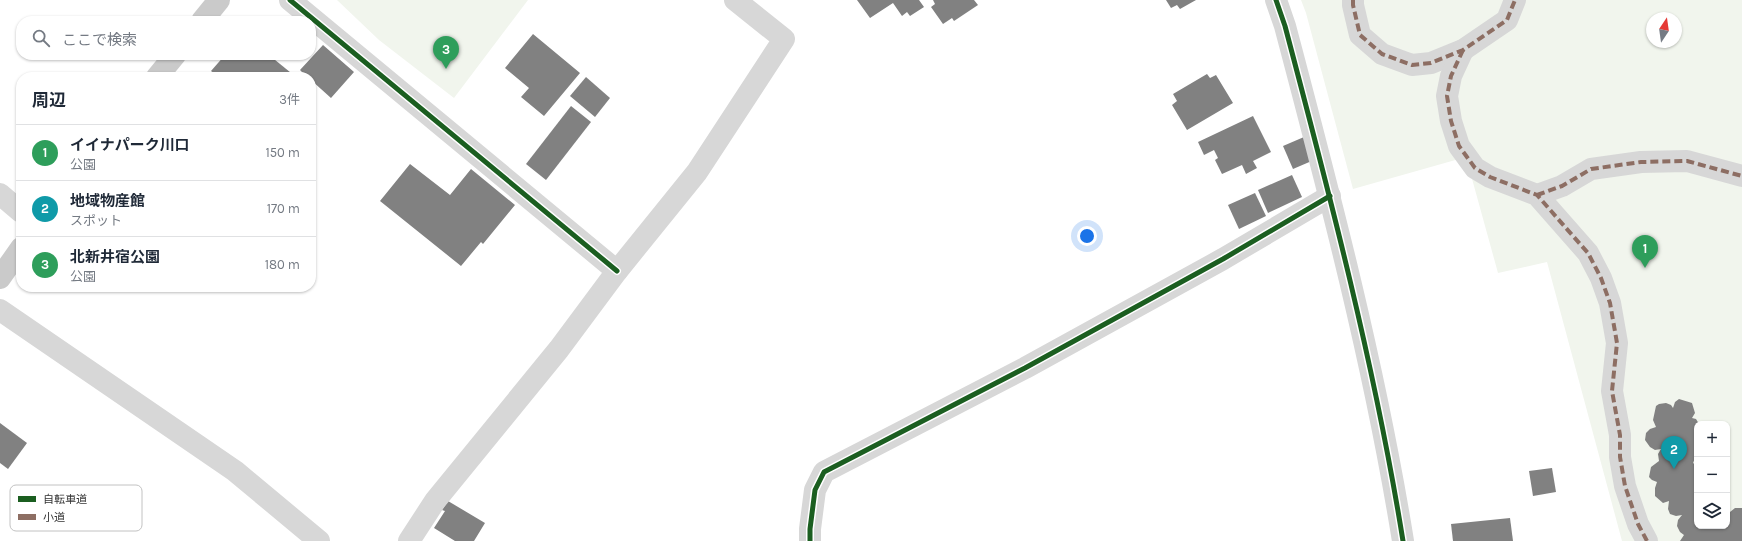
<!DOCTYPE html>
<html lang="ja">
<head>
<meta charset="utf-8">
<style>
  body { margin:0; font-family:Karla,"Noto Sans JP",sans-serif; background:#f2f2f3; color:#1f2937 }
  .controls { position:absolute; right:12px; bottom:12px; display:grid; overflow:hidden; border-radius:8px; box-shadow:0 1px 3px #0004 }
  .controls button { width:36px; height:36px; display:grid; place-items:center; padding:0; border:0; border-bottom:1px solid #e0e1e3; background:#fff; color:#1f2937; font:20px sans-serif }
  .compass { position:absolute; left:1646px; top:12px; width:36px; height:36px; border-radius:50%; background:#fff; box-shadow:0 1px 3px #0004; rotate:13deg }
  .you { position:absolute; left:1087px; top:236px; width:14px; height:14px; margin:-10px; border:3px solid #fff; border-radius:50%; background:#1a73e8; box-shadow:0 0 0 6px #1a73e833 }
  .badge { display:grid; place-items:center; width:26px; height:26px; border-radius:50%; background:#db2777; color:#fff; font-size:13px; font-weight:700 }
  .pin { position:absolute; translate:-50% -33px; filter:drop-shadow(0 1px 2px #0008) }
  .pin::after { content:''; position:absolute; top:21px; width:14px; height:12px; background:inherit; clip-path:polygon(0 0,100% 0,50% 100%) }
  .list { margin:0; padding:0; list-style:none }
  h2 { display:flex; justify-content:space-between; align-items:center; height:52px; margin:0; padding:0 16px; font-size:17px }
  h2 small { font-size:13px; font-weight:400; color:#747a83 }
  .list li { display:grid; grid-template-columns:26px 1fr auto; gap:12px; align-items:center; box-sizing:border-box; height:56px; padding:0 16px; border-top:1px solid #e0e1e3 }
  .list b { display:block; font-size:15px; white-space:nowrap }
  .list p { margin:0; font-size:13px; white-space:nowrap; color:#747a83 }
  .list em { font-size:13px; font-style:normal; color:#747a83 }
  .icon { flex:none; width:22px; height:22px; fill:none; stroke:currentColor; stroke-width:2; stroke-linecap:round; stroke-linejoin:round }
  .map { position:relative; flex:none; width:1742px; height:541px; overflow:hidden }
  .search { position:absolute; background:#fff; box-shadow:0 1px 3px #0004; left:16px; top:16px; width:300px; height:44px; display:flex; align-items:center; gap:10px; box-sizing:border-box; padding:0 14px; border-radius:16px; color:#747a83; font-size:15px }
  .panel { position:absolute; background:#fff; box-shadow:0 1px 3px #0004; left:16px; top:72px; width:300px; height:220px; border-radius:16px }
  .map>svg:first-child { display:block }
  .green { fill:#f1f5ed; fill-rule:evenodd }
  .building { fill:#818181 }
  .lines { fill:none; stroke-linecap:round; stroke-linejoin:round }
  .minor { stroke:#d7d7d7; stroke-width:22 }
  .major { stroke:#cacaca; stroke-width:22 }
  .quiet { stroke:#8d6e63; stroke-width:4; stroke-dasharray:8 4; stroke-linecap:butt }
  .cycleway-casing { stroke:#fff; stroke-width:8 }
  .cycleway { stroke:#1b5e20; stroke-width:5 }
  .key { fill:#fff; stroke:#c2c2c2; stroke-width:1 }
  .key-label { font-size:11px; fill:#333 }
</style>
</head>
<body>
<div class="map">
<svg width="1742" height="541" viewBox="0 0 1742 541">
  <rect width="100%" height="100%" fill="#fff"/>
  <!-- green -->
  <g class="green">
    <path d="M337,0H528L454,98L379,40Z"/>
    <path d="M1301,0H1742V541H1622L1547,262L1498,273L1466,157L1353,189L1306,13ZM1652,18H1676V42H1652ZM1697,424H1727V526H1697Z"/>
  </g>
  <!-- building -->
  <g class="building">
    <path d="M857,0H919L924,7L910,16L907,12L902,16L893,3L870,18Z"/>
    <path d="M933,0H974L978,5L954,21L952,18L943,24L931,7L935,4Z"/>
    <path d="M1166,0H1196L1180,9L1177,5L1171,8Z"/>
    <path d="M533,34L580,73L544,116L521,97L529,88L505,68Z"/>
    <path d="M323,45L354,72L331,98L311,80V77H307L300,70Z"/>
    <path d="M225,55H269L296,77H219L211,71Z"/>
    <path d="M1207,74L1210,78L1216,75L1233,103L1187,130L1172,105L1177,101L1173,94Z"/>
    <path d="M586,77L610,98L595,117L570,96Z"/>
    <path d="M571,106L591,122L546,180L526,164Z"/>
    <path d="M1253,116L1271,152L1253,161L1257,168L1246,174L1242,165L1222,174L1215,160L1218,158L1214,150L1204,155L1198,142Z"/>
    <path d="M1304,137L1314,160L1293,169L1283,146Z"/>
    <path d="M410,164L450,195L471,169L515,205L483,244L481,242L461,266L380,201Z"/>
    <path d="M1292,175L1302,197L1268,213L1258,190Z"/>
    <path d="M1255,193L1266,216L1239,229L1228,205Z"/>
    <path d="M1679,399L1692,403L1695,413L1692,418L1696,419L1699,424H1697V452H1695V458L1693,463L1697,466V526H1727V511L1730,512L1735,508H1742V541H1680L1684,535L1680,532L1677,526L1678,520L1682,515L1676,516L1670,514L1668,509L1669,501L1663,503L1655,496V488L1657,482L1652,480L1649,477L1651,467L1659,461L1658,454L1661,449L1655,450L1650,447L1645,440L1646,433L1650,429L1656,427L1653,420L1656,406L1659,404L1666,403L1671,405L1673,408L1675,402Z"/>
    <path d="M0,423L27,443L8,469L0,463Z"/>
    <path d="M1552,468L1556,492L1533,496L1529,471Z"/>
    <path d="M448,501L485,523L474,541H455L434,528L445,511L442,510Z"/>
    <path d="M1510,518L1513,541H1453L1451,524Z"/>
  </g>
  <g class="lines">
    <!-- minor -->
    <g class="minor">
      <path d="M290,0L617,271"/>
      <path d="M1276,0L1285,26C1330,196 1375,367 1403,541"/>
      <path d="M1353,0V5L1360,35L1382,54L1412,65L1431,63L1463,50L1507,20L1515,0"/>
      <path d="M1463,50L1451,76L1447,96L1451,121L1459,146L1475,168L1490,177L1537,195L1588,253L1601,278L1610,303L1617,343L1612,391L1620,435V457L1625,486L1638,524L1647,541"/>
      <path d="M0,194L21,212"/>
      <path d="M1537,195L1562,186L1591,169L1641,162L1687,161L1742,176"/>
      <path d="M0,310L235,471L319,541"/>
      <path d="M409,541L435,501L559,349L617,271L697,172L784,39L735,0"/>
      <path d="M810,541V529L815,490L824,472L1025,368L1223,259L1330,196"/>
    </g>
    <!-- major -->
    <g class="major">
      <path d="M202,21L219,0"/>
      <path d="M157,77L175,55"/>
      <path d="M0,278L21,248"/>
    </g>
    <!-- quiet -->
    <g class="quiet">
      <path d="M1353,0V5L1360,35L1382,54L1412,65L1431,63L1463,50L1507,20L1515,0"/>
      <path d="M1463,50L1451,76L1447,96L1451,121L1459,146L1475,168L1490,177L1537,195L1588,253L1601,278L1610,303L1617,343L1612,391L1620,435V457L1625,486L1638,524L1647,541"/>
      <path d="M1537,195L1562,186L1591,169L1641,162L1687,161L1742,176"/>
    </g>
    <defs>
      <g id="cycleway">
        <path d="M290,0L617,271"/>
        <path d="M1276,0L1285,26C1330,196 1375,367 1403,541"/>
        <path d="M810,541V529L815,490L824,472L1025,368L1223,259L1330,196"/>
      </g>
    </defs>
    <!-- cycleway casing -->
    <use href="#cycleway" class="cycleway-casing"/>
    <!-- cycleway -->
    <use href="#cycleway" class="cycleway"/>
  </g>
  <!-- legend -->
  <rect x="10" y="485" width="132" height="46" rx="6" class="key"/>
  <rect x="18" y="496" width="18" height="6" fill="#1b5e20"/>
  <rect x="18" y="514" width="18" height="6" fill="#8d6e63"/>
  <g class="key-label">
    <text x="43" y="503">自転車道</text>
    <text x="43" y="521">小道</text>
  </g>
</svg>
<div class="controls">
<button>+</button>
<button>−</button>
<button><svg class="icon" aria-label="layers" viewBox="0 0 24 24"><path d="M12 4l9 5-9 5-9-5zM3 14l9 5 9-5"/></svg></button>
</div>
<svg class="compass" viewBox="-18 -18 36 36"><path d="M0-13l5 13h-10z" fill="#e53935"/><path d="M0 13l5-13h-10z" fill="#747a83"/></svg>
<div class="you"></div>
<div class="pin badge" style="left:1645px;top:268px;background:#2e9e5b">1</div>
<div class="pin badge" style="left:1674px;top:469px;background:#0f9aa8">2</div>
<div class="pin badge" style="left:446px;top:69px;background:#2e9e5b">3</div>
<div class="search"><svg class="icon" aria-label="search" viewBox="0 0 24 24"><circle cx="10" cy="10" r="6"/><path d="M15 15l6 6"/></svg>ここで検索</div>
<section class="panel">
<h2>周辺<small>3件</small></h2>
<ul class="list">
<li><span class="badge" style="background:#2e9e5b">1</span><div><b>イイナパーク川口</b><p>公園</p></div><em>150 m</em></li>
<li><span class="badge" style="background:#0f9aa8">2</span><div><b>地域物産館</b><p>スポット</p></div><em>170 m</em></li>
<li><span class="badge" style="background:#2e9e5b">3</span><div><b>北新井宿公園</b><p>公園</p></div><em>180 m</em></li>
</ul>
</section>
</div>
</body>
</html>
